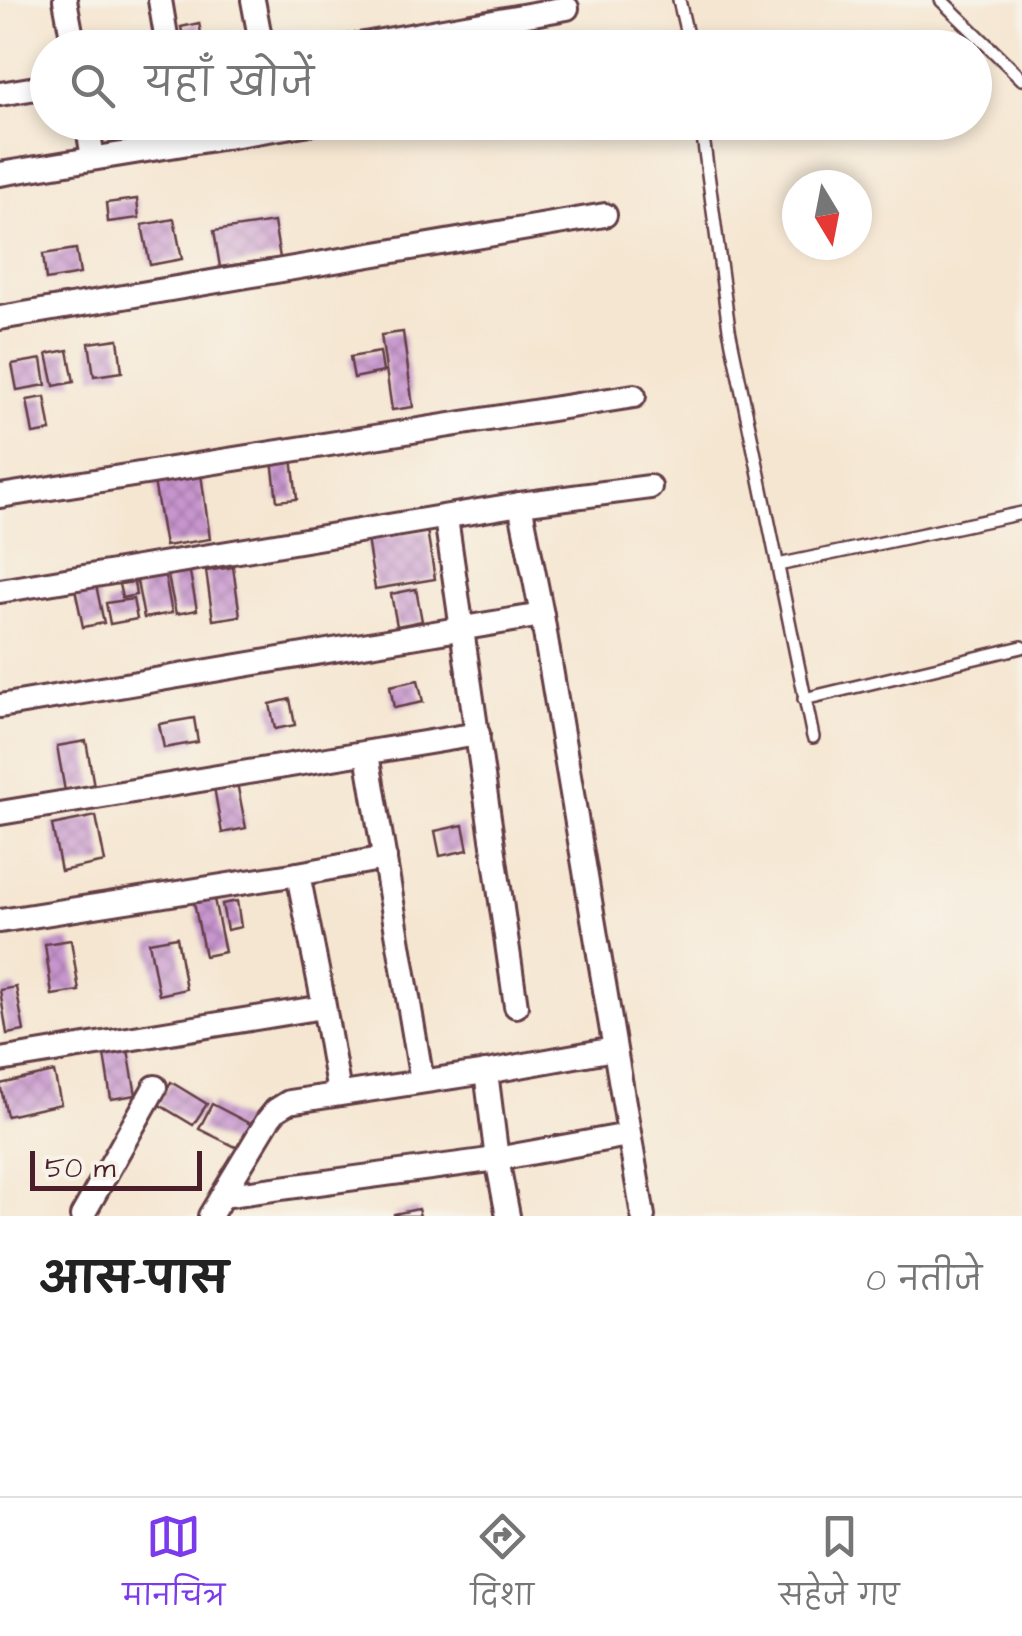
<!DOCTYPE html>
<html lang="hi">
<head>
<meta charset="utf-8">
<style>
  body { margin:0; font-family:"Architects Daughter","Playpen Sans Deva",sans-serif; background:#f2f2f2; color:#222 }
  .compass { position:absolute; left:782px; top:170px; width:90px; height:90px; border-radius:50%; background:#fff; box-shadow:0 5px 15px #0003; rotate:170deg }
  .scale { position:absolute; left:30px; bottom:25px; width:172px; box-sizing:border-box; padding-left:10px; border:5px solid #4a1f2b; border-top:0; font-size:28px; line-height:35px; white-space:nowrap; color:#4a1f2b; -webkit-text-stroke:8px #f7f3e8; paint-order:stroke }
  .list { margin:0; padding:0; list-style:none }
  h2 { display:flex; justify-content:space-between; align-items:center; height:130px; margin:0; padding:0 40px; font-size:42px }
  h2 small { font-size:32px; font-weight:400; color:#767676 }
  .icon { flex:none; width:55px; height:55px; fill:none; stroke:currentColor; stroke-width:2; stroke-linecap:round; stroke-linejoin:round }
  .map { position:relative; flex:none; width:1022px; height:1216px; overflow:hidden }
  .search { position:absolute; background:#fff; box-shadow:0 5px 15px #0003; left:30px; right:30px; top:30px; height:110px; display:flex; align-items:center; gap:25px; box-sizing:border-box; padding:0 35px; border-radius:55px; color:#767676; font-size:38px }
  .sheet { height:280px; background:#fff }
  nav { display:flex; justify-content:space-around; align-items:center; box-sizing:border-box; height:140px; border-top:2px solid #e0e0e0; background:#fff; font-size:28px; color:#767676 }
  nav a { display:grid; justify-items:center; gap:5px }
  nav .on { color:#7c3aed }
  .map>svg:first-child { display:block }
  .building { fill:url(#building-cross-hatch) }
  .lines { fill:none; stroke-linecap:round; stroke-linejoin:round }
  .service-casing { stroke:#643d44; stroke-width:16 }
  .minor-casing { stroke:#643d44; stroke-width:28 }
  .service { stroke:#fff; stroke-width:11 }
  .minor { stroke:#fff; stroke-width:22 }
</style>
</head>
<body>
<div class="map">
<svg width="1022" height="1216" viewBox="0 0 1022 1216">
  <defs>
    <pattern id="building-cross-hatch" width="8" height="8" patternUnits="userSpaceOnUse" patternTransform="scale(2.5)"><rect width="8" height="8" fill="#c896cf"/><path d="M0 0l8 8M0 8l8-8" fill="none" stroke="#a47aa8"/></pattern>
  </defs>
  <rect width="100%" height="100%" fill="#f7f3e8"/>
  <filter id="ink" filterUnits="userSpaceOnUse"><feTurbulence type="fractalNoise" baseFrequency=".01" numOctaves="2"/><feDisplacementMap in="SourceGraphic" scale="20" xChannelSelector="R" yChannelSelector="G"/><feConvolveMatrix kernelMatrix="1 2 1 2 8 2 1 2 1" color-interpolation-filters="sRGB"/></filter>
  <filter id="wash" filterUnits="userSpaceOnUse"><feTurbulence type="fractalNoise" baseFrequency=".0048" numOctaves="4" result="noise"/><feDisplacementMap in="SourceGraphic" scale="40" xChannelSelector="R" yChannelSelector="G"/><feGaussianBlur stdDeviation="2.25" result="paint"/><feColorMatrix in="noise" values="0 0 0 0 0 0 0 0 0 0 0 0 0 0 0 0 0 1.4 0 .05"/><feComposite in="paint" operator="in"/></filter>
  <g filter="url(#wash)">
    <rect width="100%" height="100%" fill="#f5e6d1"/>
    <g id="blocks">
      <!-- building -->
      <g class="building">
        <path d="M199,23L204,48H185L181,27Z"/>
        <path d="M137,199L139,218L108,222L106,203Z"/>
        <path d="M174,219L182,259L150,265L142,225Z"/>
        <path d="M274,222L280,258L220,267L214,231Z"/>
        <path d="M76,249L80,274L46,280L43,254Z"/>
        <path d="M403,332L413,407L392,410L381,335Z"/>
        <path d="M118,339L122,372L94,376L89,343Z"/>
        <path d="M68,350L74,382L54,386L47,354Z"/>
        <path d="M380,352L383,372L354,378L350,357Z"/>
        <path d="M42,359L46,385L17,390L12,364Z"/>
        <path d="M45,397L51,431L33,434L27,400Z"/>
        <path d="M292,458L297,499L277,501L272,460Z"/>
        <path d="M201,474L210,539L165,546L154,481Z"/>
        <path d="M427,530L435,579L375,589L367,539Z"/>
        <path d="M188,562L197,610L176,614L166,567Z"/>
        <path d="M163,566L172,613L144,618L135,571Z"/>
        <path d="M233,567L240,616L213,620L206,571Z"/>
        <path d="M134,582L136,595L122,598L119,584Z"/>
        <path d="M96,585L104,623L83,627L75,589Z"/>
        <path d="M416,589L422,621L397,626L391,594Z"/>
        <path d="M133,599L137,619L110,624L106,603Z"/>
        <path d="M418,680L423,702L394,708L390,686Z"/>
        <path d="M290,699L295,725L275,729L270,704Z"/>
        <path d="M194,718L198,742L164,748L159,724Z"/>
        <path d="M86,741L94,786L65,791L57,746Z"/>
        <path d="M237,783L246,828L222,833L214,787Z"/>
        <path d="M96,816L105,862L61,871L52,825Z"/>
        <path d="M463,825L468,850L440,856L435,831Z"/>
        <path d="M214,899L225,952L205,956L194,903Z"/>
        <path d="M237,901L241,927L227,930L222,904Z"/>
        <path d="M177,937L186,989L159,995L149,942Z"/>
        <path d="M71,940L79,991L52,995L45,944Z"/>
        <path d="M16,987L24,1031L7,1034L0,990Z"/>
        <path d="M127,1044L136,1095L111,1099L103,1048Z"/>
        <path d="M54,1072L61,1104L7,1116L0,1084Z"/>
        <path d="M171,1082L207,1104L193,1125L158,1104Z"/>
        <path d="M212,1104L256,1127L244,1151L199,1129Z"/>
        <path d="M418,1209L420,1216H394V1214Z"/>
      </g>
    </g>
  </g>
  <g filter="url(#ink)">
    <use href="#blocks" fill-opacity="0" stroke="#643d44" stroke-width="2.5"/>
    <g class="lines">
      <defs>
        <g id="service">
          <path d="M679,0L690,48"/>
          <path d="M941,0L1022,79"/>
          <path d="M701,122L729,329L813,737"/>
          <path d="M778,565L1022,513"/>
          <path d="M804,699L1022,647"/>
        </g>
        <g id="minor">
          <path d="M65,0L74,48"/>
          <path d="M160,0L168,48"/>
          <path d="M253,0L262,48"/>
          <path d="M342,48L567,8"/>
          <path d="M0,94L48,86"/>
          <path d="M87,122L93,158"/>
          <path d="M0,174L317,122"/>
          <path d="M0,318L605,215"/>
          <path d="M0,496L634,396"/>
          <path d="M520,504L542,615L643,1216"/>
          <path d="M446,518L516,1006"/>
          <path d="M0,591L520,504L650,487"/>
          <path d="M0,706L542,615"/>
          <path d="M367,754L422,1081"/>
          <path d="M0,813L478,734"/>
          <path d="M0,921L298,874L385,858"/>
          <path d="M323,1000L339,1093"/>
          <path d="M0,1060L317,1008L323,1000L298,874"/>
          <path d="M486,1072L497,1159L508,1216"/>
          <path d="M222,1196L497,1159L628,1135"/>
          <path d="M82,1216L155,1087"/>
          <path d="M210,1216L268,1120L276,1110L289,1102L486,1072L614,1049"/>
        </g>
      </defs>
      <!-- service casing -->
      <use href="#service" class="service-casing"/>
      <!-- minor casing -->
      <use href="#minor" class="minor-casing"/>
      <!-- service -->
      <use href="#service" class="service"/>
      <!-- minor -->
      <use href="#minor" class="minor"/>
    </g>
  </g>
</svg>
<svg class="compass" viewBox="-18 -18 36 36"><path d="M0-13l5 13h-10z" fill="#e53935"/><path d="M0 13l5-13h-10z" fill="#767676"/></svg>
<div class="scale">50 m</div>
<div class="search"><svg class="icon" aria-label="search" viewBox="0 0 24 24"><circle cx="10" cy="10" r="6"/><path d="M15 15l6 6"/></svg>यहाँ खोजें</div>
</div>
<section class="sheet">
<h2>आस-पास<small>0 नतीजे</small></h2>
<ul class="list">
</ul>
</section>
<nav>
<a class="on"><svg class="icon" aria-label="map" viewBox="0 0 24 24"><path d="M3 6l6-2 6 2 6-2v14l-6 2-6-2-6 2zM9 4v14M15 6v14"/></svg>मानचित्र</a>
<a><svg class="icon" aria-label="directions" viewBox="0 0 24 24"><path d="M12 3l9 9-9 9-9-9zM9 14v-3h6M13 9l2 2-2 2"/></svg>दिशा</a>
<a><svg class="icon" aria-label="saved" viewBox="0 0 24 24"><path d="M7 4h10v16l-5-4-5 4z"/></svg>सहेजे गए</a>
</nav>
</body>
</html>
